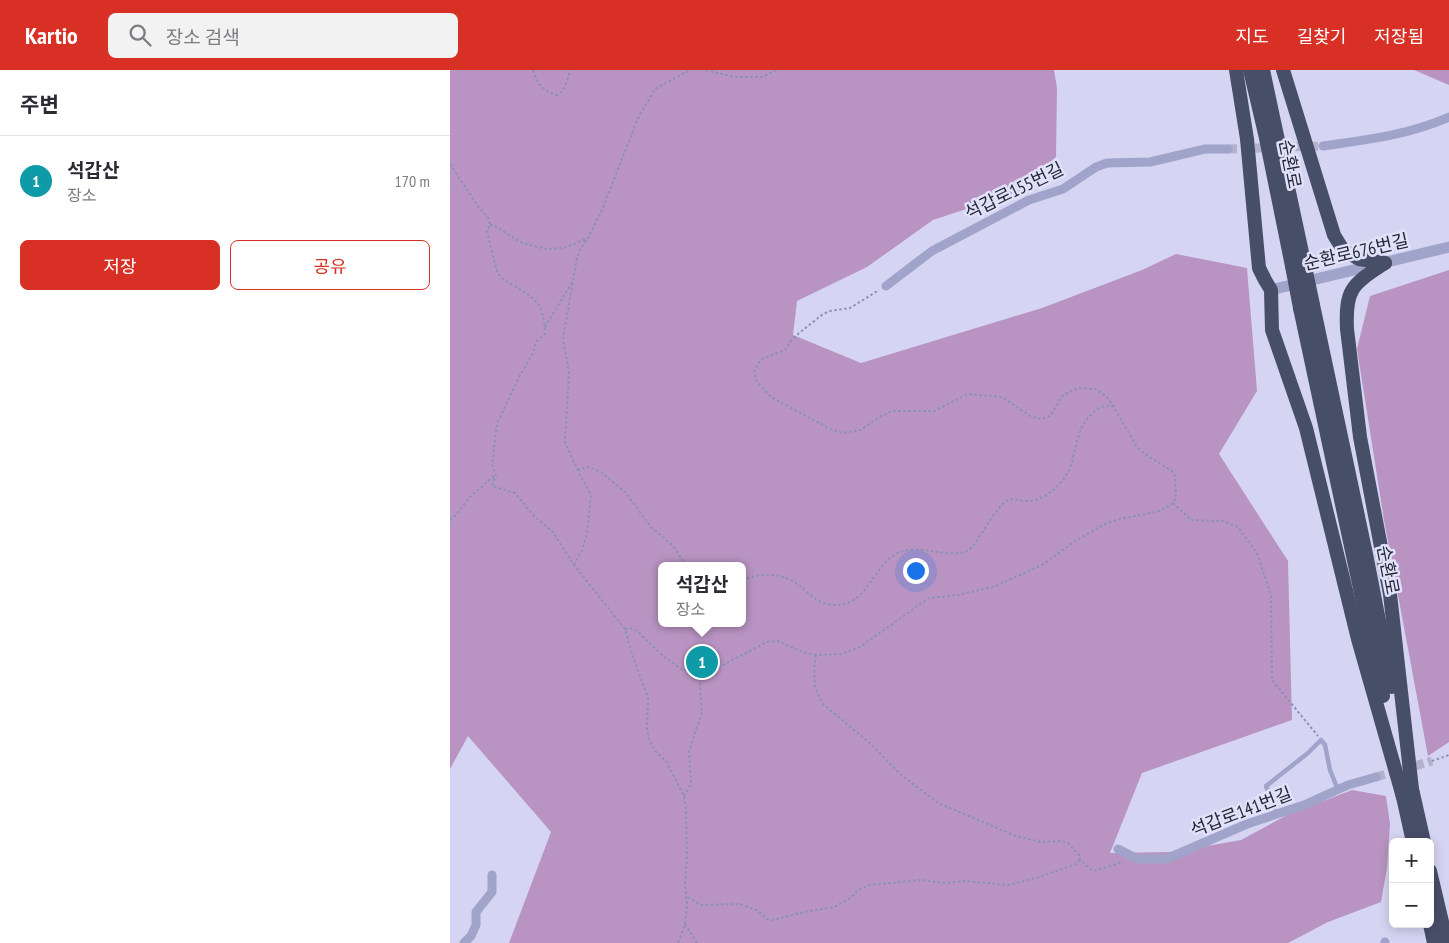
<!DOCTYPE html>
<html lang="ko">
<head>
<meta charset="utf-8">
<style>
  body { margin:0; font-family:"PT Sans Narrow","Noto Sans KR",sans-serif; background:#f2f2f3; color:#2b2b33 }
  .controls { position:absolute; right:15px; bottom:15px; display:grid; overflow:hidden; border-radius:8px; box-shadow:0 2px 12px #0003 }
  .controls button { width:45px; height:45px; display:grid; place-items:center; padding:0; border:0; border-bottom:1px solid #e1e1e2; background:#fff; color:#2b2b33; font:25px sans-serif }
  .you { position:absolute; left:465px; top:500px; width:18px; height:18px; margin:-12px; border:4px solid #fff; border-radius:50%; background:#1a73e8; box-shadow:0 0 0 8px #1a73e833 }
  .badge { display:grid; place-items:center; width:32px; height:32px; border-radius:50%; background:#d93025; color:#fff; font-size:16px; font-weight:700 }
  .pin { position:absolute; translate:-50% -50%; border:2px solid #fff; box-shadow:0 1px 5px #0006 }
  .popup { position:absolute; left:208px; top:492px; width:88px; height:65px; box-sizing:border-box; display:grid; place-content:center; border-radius:8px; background:#fff; filter:drop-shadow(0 1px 4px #0005); font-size:16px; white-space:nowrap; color:#7c7c81 }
  .popup b { font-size:19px; color:#2b2b33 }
  .popup::after { content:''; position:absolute; left:50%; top:100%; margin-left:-10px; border:10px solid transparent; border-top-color:#fff }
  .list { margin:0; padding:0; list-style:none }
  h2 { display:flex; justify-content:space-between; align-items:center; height:65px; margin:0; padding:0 20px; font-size:21px }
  h2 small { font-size:16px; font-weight:400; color:#7c7c81 }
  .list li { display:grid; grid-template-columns:32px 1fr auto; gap:15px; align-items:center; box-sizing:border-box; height:90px; padding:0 20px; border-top:1px solid #e1e1e2 }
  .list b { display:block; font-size:19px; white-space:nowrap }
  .list p { margin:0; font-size:16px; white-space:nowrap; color:#7c7c81 }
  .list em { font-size:16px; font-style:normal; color:#7c7c81 }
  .actions { display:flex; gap:10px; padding:15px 20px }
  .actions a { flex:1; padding:11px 0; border:1px solid #d93025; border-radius:8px; text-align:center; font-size:18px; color:#d93025 }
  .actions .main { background:#d93025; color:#fff }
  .icon { flex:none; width:28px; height:28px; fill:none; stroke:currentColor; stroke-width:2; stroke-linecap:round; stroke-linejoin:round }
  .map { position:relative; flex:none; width:999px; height:873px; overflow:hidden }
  header { display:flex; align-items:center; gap:30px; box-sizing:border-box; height:70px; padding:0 25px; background:#d93025; color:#fff }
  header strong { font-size:24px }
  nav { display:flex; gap:28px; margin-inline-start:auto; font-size:18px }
  .search { width:350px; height:45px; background:#f2f2f3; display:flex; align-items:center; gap:12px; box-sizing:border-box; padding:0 18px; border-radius:8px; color:#7c7c81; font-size:19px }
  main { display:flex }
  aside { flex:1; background:#fff }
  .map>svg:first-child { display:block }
  .green { fill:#b994c2; fill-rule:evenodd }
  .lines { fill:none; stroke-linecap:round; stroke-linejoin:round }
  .minor-tunnel { stroke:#b2b2cd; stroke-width:9; stroke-dasharray:9 4.5; stroke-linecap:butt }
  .path { stroke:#8b90b7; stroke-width:2; stroke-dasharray:2.5 2.5; stroke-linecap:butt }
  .service { stroke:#a0a4cb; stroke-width:4.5 }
  .minor { stroke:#a0a4cb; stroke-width:9 }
  .tertiary { stroke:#a0a4cb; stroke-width:11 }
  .trunk { stroke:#474e67; stroke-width:14 }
  .trunk-bridge { stroke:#474e67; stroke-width:14 }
  .labels { text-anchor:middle; stroke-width:5; stroke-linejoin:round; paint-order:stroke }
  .street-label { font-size:18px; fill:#242834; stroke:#e1e1fa }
</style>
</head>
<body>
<header>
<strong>Kartio</strong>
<div class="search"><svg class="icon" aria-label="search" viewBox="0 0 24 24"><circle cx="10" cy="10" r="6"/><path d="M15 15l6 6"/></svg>장소 검색</div>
<nav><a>지도</a><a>길찾기</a><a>저장됨</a></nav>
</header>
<main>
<aside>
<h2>주변<small></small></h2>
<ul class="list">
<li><span class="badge" style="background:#0f9aa8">1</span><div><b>석갑산</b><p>장소</p></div><em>170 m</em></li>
</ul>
<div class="actions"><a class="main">저장</a><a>공유</a></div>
</aside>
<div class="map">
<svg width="999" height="873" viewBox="0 0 999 873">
  <rect width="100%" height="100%" fill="#d5d5f3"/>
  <!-- green -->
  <g class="green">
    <path d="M0,0H604L607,18L606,87L570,121L483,150L417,197L347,231L343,265L411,293L592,238L692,200L726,184L797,198L807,321L769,384L838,491L842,650L692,703L660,783L722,782L791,770L837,745L902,720L936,726L940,754L937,798L931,832L878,852L838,873H59L101,762L18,666L0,699ZM212,496H292V553H212Z"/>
    <path d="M964,0H999V15Z"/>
    <path d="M999,200V672L978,686L934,450L907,279L920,226Z"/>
  </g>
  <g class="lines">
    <!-- minor-tunnel -->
    <g class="minor-tunnel">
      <path d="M778,79L873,76"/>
      <path d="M926,707L982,691"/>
    </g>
    <!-- path -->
    <g class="path">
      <path d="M83,0C87,14 93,21 107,25C115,21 118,9 120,0"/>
      <path d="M256,0L285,7H312L326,0"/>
      <path d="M0,94L27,135L39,149L40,155L37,161C40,171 44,195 48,203C51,209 57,212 63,215C89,231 93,233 95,264L86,272L83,283L69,307L47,354L42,395L46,405L42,416L65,423L84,446L103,462L124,495L175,559L181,581L198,628L197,659L199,669L205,681L216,691L234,726L236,738L237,789L235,813L237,835L235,854L228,873"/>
      <path d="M40,155L45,156L72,173L96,179L114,178L138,168L152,140L188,48L205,19L240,0"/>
      <path d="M95,257L122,212"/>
      <path d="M128,401L115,372L119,302L113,269L127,187L131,178L138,168"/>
      <path d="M723,433L741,450L773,451L788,457L807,483L821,525L822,610L868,666"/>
      <path d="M0,450L5,446L20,427L44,406"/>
      <path d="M124,495L132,480L137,463L141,425L129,403V399L139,397L151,402L176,423L201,457L222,475L237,496"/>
      <path d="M292,510C309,504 326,502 343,511C358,520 364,534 385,535C417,536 422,497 446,484C469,471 501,492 520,479C524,476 526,472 529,467C537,456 545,440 556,431C563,427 568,431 574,431C594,432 609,417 619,401C621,397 622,392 623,387C628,369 629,355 643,343C648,337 656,335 663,336"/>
      <path d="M175,559L180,558L187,561L212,585L231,599L249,603L253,604L263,600L317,572L328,571L355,583L366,585L391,584L410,577L479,528L508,525L546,516L592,495L625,471L657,453L670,449L710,441L723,433L726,427L725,406L722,401L695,384L687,377L660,331L656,326L645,319L628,318L613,325L600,346L591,349L580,346L552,327L518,324L484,341H442L426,349L411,360L393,363L380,359L321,327L307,312L304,302L308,294L312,289L335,280L343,268L373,244L380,241L400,238L429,220"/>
      <path d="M366,585C363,603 363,619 373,634L421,674L450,704L488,733L566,766L591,772L611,771L618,773L629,785L630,790L643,801L664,795L673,791"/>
      <path d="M982,691L999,685"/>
      <path d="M234,726L241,714L239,681L252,642L249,604"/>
      <path d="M238,827L251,835L290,834L308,841L317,849L323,850L354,842L384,837L399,829L410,819L419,815L471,810L495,813L514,811L559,815L589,807L626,794L630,790"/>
      <path d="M235,854L247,873"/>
    </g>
    <!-- service -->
    <path class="service" d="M827,744L816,716L858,683L871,670L875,675L880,700L888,720"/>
    <!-- minor -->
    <g class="minor">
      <path d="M873,76C917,70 958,65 999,47"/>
      <path d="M436,216L482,181L579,130L613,119L646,97L657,93L700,92L755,79H778"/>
      <path d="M668,779L688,789H716L797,754L854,735L898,715L926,707"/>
      <path d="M935,872V873"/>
      <path d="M14,873L21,866L26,855V842L42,822V805"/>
    </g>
    <!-- tertiary -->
    <path class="tertiary" d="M821,220L999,177"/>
    <!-- trunk -->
    <g class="trunk">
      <path d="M786,0L797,69L809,198L815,210L821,220L822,260L856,358L908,569L953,727"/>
      <path d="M800,0L816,68L842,196"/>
      <path d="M813,0L854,192"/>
      <path d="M833,0L884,165L893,180L909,189L935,193"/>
      <path d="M935,193C903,214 895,218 897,259L910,367L940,524L963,728"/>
      <path d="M863,235L916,484L942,617"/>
      <path d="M850,238L933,626"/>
      <path d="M951,718L963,772"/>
      <path d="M962,719L974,772"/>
      <path d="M980,801L997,873"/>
      <path d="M980,854L984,873"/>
    </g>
    <!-- trunk-bridge -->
    <g class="trunk-bridge">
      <path d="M854,192L863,235"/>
      <path d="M842,196L850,238"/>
    </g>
  </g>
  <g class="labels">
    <!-- street labels -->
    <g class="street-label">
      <text transform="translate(840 94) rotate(79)" y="6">순환로</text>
      <text transform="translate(564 121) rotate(-26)" y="6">석갑로155번길</text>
      <text transform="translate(906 182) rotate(-13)" y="6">순환로676번길</text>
      <text transform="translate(938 500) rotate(79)" y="6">순환로</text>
      <text transform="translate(791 742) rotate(-21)" y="6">석갑로141번길</text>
    </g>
  </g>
</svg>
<div class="controls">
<button>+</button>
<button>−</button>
</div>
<div class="you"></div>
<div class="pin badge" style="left:252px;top:592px;background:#0f9aa8">1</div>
<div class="popup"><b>석갑산</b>장소</div>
</div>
</main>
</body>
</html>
